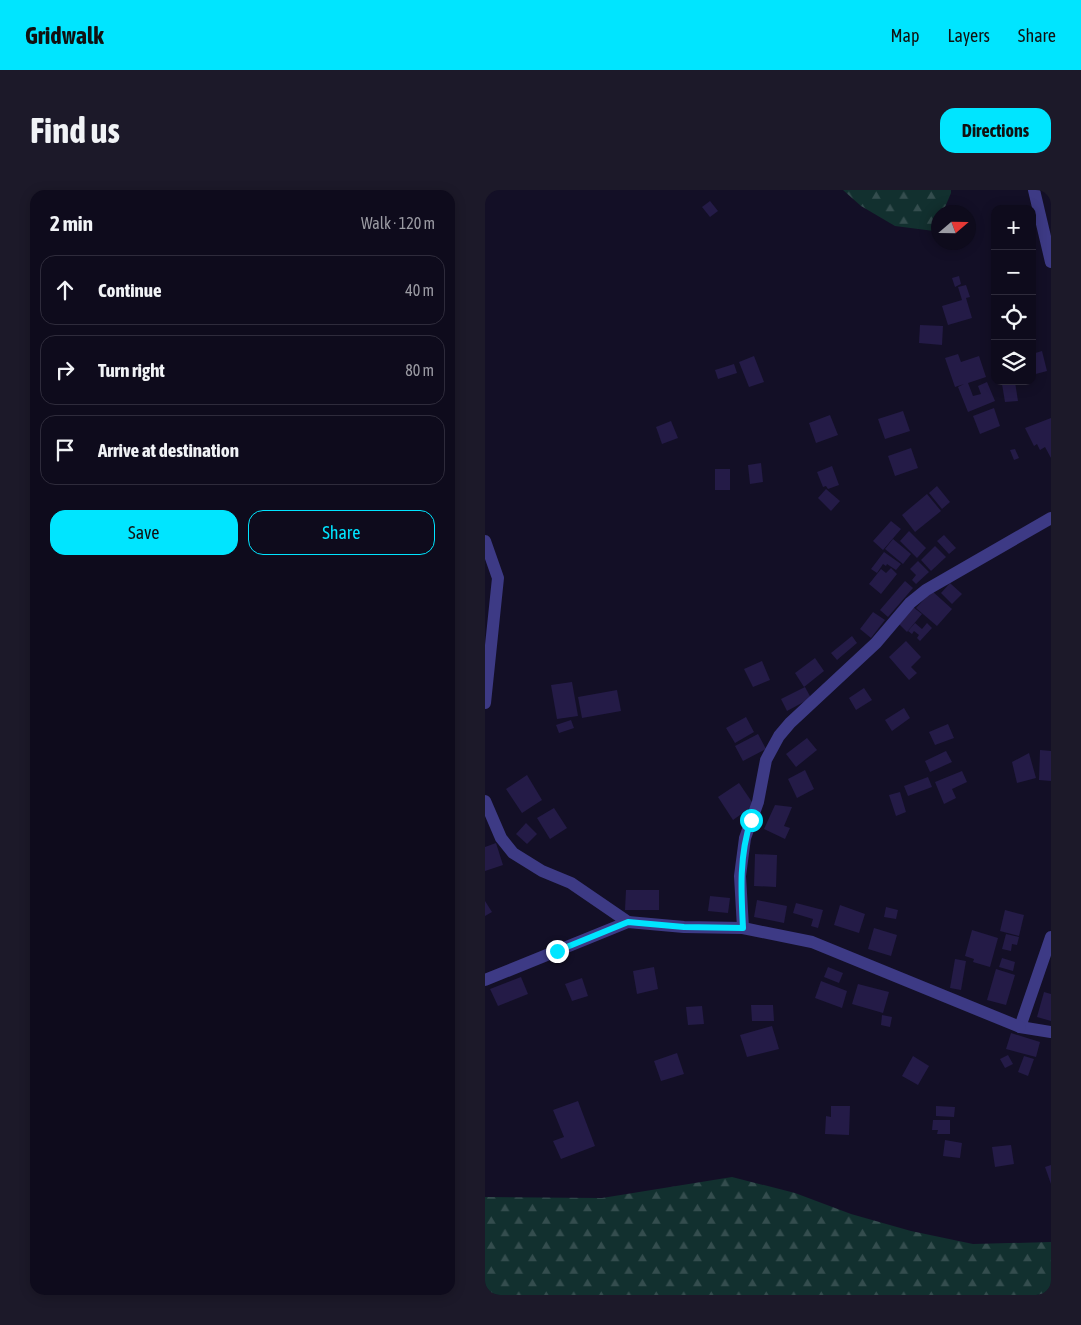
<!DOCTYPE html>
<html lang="en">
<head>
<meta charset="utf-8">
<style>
  body { margin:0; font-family:"Asap Condensed",sans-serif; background:#1c1929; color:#f1f3f6 }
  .controls { position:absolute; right:15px; top:15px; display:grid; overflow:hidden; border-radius:10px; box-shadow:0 2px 12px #0003 }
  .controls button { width:45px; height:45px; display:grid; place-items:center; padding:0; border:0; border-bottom:1px solid #2e2b3b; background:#0e0b1c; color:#f1f3f6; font:25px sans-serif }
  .compass { position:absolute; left:446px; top:15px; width:45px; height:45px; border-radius:50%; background:#0e0b1c; box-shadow:0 2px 12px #0003; rotate:70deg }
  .stop { position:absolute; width:15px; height:15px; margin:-11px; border:4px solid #00e5ff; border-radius:50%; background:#fff }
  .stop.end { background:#00e5ff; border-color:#fff; box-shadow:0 1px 5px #0008 }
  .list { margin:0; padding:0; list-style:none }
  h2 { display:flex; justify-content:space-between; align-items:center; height:65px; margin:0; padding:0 20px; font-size:21px }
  h2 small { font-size:16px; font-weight:400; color:#9b9ba3 }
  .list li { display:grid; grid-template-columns:32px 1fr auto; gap:15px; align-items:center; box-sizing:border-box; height:70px; margin:0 10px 10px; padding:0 10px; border:1px solid #2e2b3b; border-radius:15px }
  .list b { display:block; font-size:19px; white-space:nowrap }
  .list em { font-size:16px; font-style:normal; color:#9b9ba3 }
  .actions { display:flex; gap:10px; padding:15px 20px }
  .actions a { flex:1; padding:11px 0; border:1px solid #00e5ff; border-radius:15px; text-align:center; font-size:18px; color:#00e5ff }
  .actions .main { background:#00e5ff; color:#111 }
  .icon { flex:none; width:28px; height:28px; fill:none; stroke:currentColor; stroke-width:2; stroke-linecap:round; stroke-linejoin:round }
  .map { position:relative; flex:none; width:566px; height:1105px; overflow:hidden; border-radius:15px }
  header { display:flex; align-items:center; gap:30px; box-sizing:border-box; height:70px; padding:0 25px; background:#00e5ff; color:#111 }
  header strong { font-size:24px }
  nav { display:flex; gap:28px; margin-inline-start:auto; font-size:18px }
  .intro { display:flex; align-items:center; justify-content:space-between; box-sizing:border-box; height:120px; padding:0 30px }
  h1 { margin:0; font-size:35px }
  .button { padding:12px 22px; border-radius:15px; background:#00e5ff; color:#111; font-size:18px; font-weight:700 }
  main { display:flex; gap:30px; padding:0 30px }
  aside { flex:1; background:#0e0b1c; border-radius:15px; box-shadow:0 2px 12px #0003 }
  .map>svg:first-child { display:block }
  .forest { fill:url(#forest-firs) }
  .building { fill:#241b47 }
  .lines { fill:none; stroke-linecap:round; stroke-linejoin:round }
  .minor { stroke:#3d3a85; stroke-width:12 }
  .route { stroke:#00e5ff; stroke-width:6 }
</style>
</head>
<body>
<header>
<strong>Gridwalk</strong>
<nav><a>Map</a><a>Layers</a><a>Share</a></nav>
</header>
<div class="intro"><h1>Find us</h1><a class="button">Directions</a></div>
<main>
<aside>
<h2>2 min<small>Walk · 120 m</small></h2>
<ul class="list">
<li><svg class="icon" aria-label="ahead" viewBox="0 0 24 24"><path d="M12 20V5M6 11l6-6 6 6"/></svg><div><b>Continue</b></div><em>40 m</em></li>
<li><svg class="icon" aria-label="right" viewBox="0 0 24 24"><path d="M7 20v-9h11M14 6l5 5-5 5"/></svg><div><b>Turn right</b></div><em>80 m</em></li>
<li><svg class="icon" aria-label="arrive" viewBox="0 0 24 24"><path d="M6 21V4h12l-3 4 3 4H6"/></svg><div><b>Arrive at destination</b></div></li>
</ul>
<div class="actions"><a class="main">Save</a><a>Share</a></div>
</aside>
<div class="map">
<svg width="566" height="1105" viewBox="0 0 566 1105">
  <defs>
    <pattern id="forest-firs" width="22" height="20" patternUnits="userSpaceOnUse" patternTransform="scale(1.25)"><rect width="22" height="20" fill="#12302f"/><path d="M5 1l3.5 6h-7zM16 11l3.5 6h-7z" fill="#344d4e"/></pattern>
  </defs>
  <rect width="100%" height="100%" fill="#130f26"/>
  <!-- forest -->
  <g class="forest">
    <path d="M358,0H466V3L458,22H453V31L449,41L410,36L376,16Z"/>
    <path d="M247,987L310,1003L366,1024L426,1041L488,1054L566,1052V1105H0V1007L117,1008Z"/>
  </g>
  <!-- building -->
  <g class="building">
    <path d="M225,11L233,21L225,27L217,17Z"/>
    <path d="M474,86L476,94L470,97L467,88Z"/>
    <path d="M481,95L485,107L481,108L487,128L463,135L457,116L477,110L473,97Z"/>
    <path d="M435,135L458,136L457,155L434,153Z"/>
    <path d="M557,161L562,181L547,185V164Z"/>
    <path d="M473,164L476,172L494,166L501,187L483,193L488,206L496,204L493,196L502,192L510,211L483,222L473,197L479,194L470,197L460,168Z"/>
    <path d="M269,166L279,192L264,197L254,172Z"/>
    <path d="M249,174L252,183L233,189L230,180Z"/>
    <path d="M530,192L533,211L520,212L517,194Z"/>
    <path d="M509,218L515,236L495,244L488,226Z"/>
    <path d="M418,221L425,241L400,249L393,229Z"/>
    <path d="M345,225L353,245L331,253L324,233Z"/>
    <path d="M566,228V268L560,257L555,260L552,254L549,256L540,238Z"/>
    <path d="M186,231L193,248L177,254L171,237Z"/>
    <path d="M426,258L433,278L410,286L403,266Z"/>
    <path d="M530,259L534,268L529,270L525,260Z"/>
    <path d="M276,273L278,292L265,294L263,275Z"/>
    <path d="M347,276L354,295L343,299L341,296L338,297L332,282Z"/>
    <rect x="230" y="279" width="15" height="21"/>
    <path d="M452,296L465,312L457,319L444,303Z"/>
    <path d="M341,299L355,311L346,321L333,308Z"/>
    <path d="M442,304L456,321L430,342L417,325Z"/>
    <path d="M406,331L416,339L398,360L388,351Z"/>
    <path d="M424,341L441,358L432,368L415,351Z"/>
    <path d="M459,345L471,358L464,364L452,351Z"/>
    <path d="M408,349L426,364L418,374L400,359Z"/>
    <path d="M450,356L461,367L446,381L436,370Z"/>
    <path d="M399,362L416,374L411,380L402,374L401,376L398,374L392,383L386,379Z"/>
    <path d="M433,371L444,382L431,394L427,390L431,385L425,379Z"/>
    <path d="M406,378L412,384L396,404L384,394L396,379L401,383Z"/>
    <path d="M420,391L428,398L403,427L395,420Z"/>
    <path d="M465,393L477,404L467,414L456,403Z"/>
    <path d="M447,401L467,419L452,436L431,418Z"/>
    <path d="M428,417L437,424L422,442L414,434Z"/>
    <path d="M388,422L400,430L386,448L375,439Z"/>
    <path d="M430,433L437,439L442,433L447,438L435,451L432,448L434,445L429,441L427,444L423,441Z"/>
    <path d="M367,446L372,453L352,470L346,463Z"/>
    <path d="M421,451L436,467L426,477L432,483L424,490L404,467Z"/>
    <path d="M330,468L339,481L319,497L310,483Z"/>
    <path d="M277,471L285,490L268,497L259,479Z"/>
    <path d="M87,492L93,526L72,529L66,495Z"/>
    <path d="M320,497L326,508L302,521L296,509Z"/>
    <path d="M379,498L387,510L371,520L364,508Z"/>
    <path d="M132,500L136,521L97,528L93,507Z"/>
    <path d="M419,518L425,528L407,541L400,530Z"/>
    <path d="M261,527L269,542L250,553L241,538Z"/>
    <path d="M86,530L89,538L74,543L71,535Z"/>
    <path d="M463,534L469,548L450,555L444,542Z"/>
    <path d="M273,544L281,559L258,571L250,556Z"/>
    <path d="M322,548L332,560L311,577L301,564Z"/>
    <path d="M555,560L566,561V591L554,590Z"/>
    <path d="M461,561L467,572L445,582L440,571Z"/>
    <path d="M544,563L551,588L532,593L527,572Z"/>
    <path d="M320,580L329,599L312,608L303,589Z"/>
    <path d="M477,581L482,592L467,599L471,608L459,614L450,592Z"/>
    <path d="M42,585L57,610L37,623L21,599Z"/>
    <path d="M443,587L447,597L423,606L419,596Z"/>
    <path d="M254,593L269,615L248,630L233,607Z"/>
    <path d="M415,602L421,622L411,626L404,605Z"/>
    <path d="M290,615L307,617L299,636L305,638L300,649L279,639Z"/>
    <path d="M69,618L82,638L65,649L52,628Z"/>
    <path d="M41,633L52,644L42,654L31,644Z"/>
    <path d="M11,653L18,675L0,681V657Z"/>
    <path d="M270,664L292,665L291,697L269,696Z"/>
    <path d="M141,700H174V720H140Z"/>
    <path d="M225,706L245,708L243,723L223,721Z"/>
    <path d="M272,710L302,716L299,733L269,727Z"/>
    <path d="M0,711L7,722L0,726Z"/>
    <path d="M311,713L338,720L333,738L326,736L328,729L308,723Z"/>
    <path d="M355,715L380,724L374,743L349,735Z"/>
    <path d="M401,717L413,720L411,729L399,727Z"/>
    <path d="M520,720L539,725L534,746L515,741Z"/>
    <path d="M389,738L412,745L406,766L383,759Z"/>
    <path d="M487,740L513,748L505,777L488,772L489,769L480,766Z"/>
    <path d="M521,744L534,747L532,755L527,754L526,761L517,759Z"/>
    <path d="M517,768L530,772L528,781L514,777Z"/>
    <path d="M470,769L481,771L476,800L465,798Z"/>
    <path d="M169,777L173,799L152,804L148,781Z"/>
    <path d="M343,777L358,783L354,793L339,787Z"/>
    <path d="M511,779L530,785L521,815L502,810Z"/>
    <path d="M36,787L43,804L13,816L5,799Z"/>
    <path d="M97,788L103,806L87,811L80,794Z"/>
    <path d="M336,791L362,801L357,818L330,808Z"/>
    <path d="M373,794L404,802L398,823L367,814Z"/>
    <path d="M559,802L566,804V831L552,827Z"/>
    <path d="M266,815H288L289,831H267Z"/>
    <path d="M217,816L219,834L203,835L201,817Z"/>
    <path d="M397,825L407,827L405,837L396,835Z"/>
    <path d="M287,836L294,859L262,867L255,845Z"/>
    <path d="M526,843L555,852L551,867L521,859Z"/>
    <path d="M192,863L199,884L176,891L169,871Z"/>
    <path d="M523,865L528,874L520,878L515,869Z"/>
    <path d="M428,866L444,876L433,895L417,886Z"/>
    <path d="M539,866L549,869L543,886L533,882Z"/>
    <path d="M93,911L110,956L76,969L68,951L79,947L68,920Z"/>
    <path d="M346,916H365L364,945L340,944L341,926L346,927Z"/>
    <path d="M451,916L470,917L469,927L451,926Z"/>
    <path d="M448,930H465V944H452L453,940H447Z"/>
    <path d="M460,950L477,953L475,968L458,966Z"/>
    <path d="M526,955L529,974L510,977L507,957Z"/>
    <path d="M566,975V994L560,977Z"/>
  </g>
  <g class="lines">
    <!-- minor -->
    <g class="minor">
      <path d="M549,0L566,72"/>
      <path d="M0,351L13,388L0,513"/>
      <path d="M0,611L16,648L28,663L57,681L86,693L143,732"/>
      <path d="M258,738L255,686L260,648L273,612L281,570L294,546L305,533L391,453L425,413L441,400L566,328"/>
      <path d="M566,747L535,837L566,842"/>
      <path d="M0,790L143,732L199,737L258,738L327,752L535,837"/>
    </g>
  </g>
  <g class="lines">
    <!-- route -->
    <path class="route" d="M72,761L143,732L199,737L258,738C256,701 254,666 266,630"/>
  </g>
</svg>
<div class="controls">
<button>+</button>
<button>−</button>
<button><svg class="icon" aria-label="locate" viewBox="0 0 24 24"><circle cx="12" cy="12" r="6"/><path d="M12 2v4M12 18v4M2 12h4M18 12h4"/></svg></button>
<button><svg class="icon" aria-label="layers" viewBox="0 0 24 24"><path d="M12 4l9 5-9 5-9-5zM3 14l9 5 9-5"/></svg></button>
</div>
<svg class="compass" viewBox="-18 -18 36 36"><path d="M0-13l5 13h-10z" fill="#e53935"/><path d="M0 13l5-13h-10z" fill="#9b9ba3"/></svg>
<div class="stop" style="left:266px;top:630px"></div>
<div class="stop end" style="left:72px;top:761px"></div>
</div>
</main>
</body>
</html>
